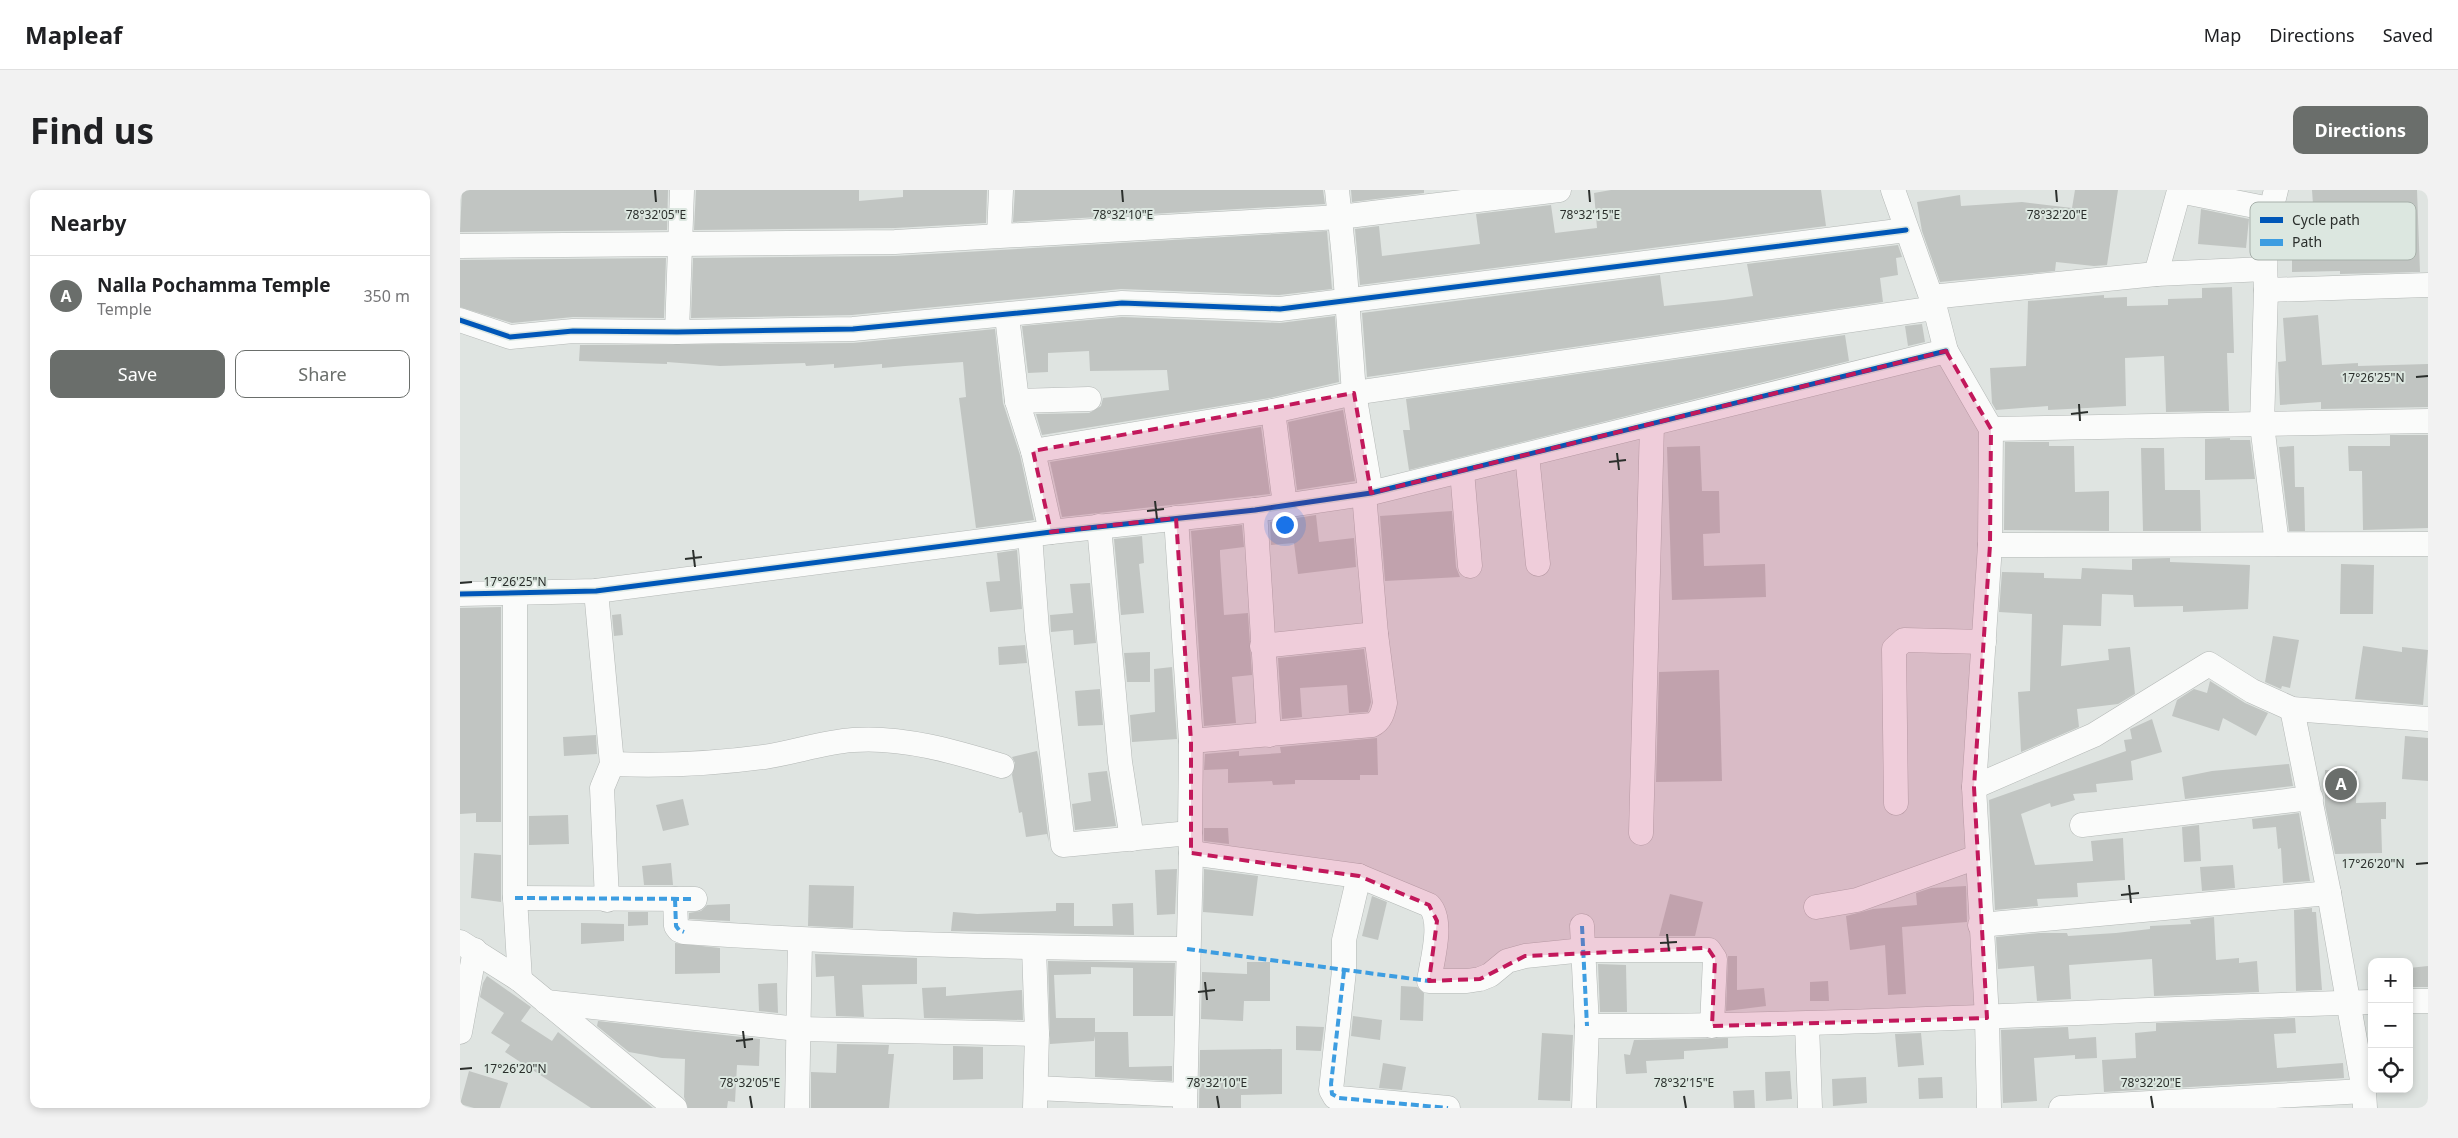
<!DOCTYPE html>
<html lang="en">
<head>
<meta charset="utf-8">
<style>
  body { margin:0; font-family:"Noto Sans",sans-serif; background:#f2f2f2; color:#202124 }
  .controls { position:absolute; right:15px; bottom:15px; display:grid; overflow:hidden; border-radius:10px; box-shadow:0 2px 8px #0003 }
  .controls button { width:45px; height:45px; display:grid; place-items:center; padding:0; border:0; border-bottom:1px solid #e0e0e0; background:#fff; color:#202124; font:25px sans-serif }
  .you { position:absolute; left:824px; top:334px; width:18px; height:18px; margin:-12px; border:4px solid #fff; border-radius:50%; background:#1a73e8; box-shadow:0 0 0 8px #1a73e833 }
  .badge { display:grid; place-items:center; width:32px; height:32px; border-radius:50%; background:#6a6e6b; color:#fff; font-size:16px; font-weight:700 }
  .pin { position:absolute; translate:-50% -50%; border:2px solid #fff; box-shadow:0 1px 5px #0006 }
  .list { margin:0; padding:0; list-style:none }
  h2 { display:flex; justify-content:space-between; align-items:center; height:65px; margin:0; padding:0 20px; font-size:21px }
  h2 small { font-size:16px; font-weight:400; color:#757577 }
  .list li { display:grid; grid-template-columns:32px 1fr auto; gap:15px; align-items:center; box-sizing:border-box; height:80px; padding:0 20px; border-top:1px solid #e0e0e0 }
  .list b { display:block; font-size:19px; white-space:nowrap }
  .list p { margin:0; font-size:16px; white-space:nowrap; color:#757577 }
  .list em { font-size:16px; font-style:normal; color:#757577 }
  .actions { display:flex; gap:10px; padding:15px 20px }
  .actions a { flex:1; padding:11px 0; border:1px solid #6a6e6b; border-radius:10px; text-align:center; font-size:18px; color:#6a6e6b }
  .actions .main { background:#6a6e6b; color:#fff }
  .icon { flex:none; width:28px; height:28px; fill:none; stroke:currentColor; stroke-width:2; stroke-linecap:round; stroke-linejoin:round }
  .map { position:relative; flex:none; width:1968px; height:918px; overflow:hidden; border-radius:10px }
  header { display:flex; align-items:center; gap:30px; box-sizing:border-box; height:70px; padding:0 25px; background:#fff; border-bottom:1px solid #e0e0e0 }
  header strong { font-size:24px }
  nav { display:flex; gap:28px; margin-inline-start:auto; font-size:18px }
  .intro { display:flex; align-items:center; justify-content:space-between; box-sizing:border-box; height:120px; padding:0 30px }
  h1 { margin:0; font-size:35px }
  .button { padding:12px 22px; border-radius:10px; background:#6a6e6b; color:#fff; font-size:18px; font-weight:700 }
  main { display:flex; gap:30px; padding:0 30px }
  aside { flex:1; background:#fff; border-radius:10px; box-shadow:0 2px 8px #0003 }
  .map>svg:first-child { display:block }
  .building { fill:#c1c5c2 }
  .lines { fill:none; stroke-linecap:round; stroke-linejoin:round }
  .minor-casing { stroke:#b4b8b6; stroke-width:25 }
  .minor { stroke:#fafbfa; stroke-width:24 }
  .quiet { stroke:#3d9de1; stroke-width:4; stroke-dasharray:8 4; stroke-linecap:butt }
  .cycleway-casing { stroke:#dce7e0; stroke-width:8 }
  .cycleway { stroke:#0057b8; stroke-width:5 }
  .marked { fill:#c2185b; fill-opacity:0.2; stroke:#c2185b; stroke-width:4; stroke-dasharray:10 6; stroke-linejoin:round }
  .ticks { fill:none; stroke:#2b2f2c; stroke-width:2 }
  .key { fill:#dce7e0; stroke:#a7b0aa; stroke-width:1 }
  .key-label { font-size:14px; fill:#2b2f2c }
  .ticks-label { font-size:12px; text-anchor:middle; fill:#2b2f2c; stroke:#dce7e0; stroke-width:4; stroke-linejoin:round; paint-order:stroke }
</style>
</head>
<body>
<header>
<strong>Mapleaf</strong>
<nav><a>Map</a><a>Directions</a><a>Saved</a></nav>
</header>
<div class="intro"><h1>Find us</h1><a class="button">Directions</a></div>
<main>
<aside>
<h2>Nearby<small></small></h2>
<ul class="list">
<li><span class="badge">A</span><div><b>Nalla Pochamma Temple</b><p>Temple</p></div><em>350 m</em></li>
</ul>
<div class="actions"><a class="main">Save</a><a>Share</a></div>
</aside>
<div class="map">
<svg width="1968" height="918" viewBox="0 0 1968 918">
  <rect width="100%" height="100%" fill="#dfe4e1"/>
  <!-- building -->
  <g class="building">
    <path d="M2,0H208L207,40L0,42Z"/>
    <path d="M236,0H399V11L443,7V0H527L526,33L435,38L234,40Z"/>
    <path d="M555,0H863L865,14L553,32Z"/>
    <path d="M891,0H964V3L892,12Z"/>
    <path d="M1151,0H1361L1366,36L900,95L895,39L919,36L922,66L1020,54L1016,24L1091,15L1095,43L1137,38L1134,3Z"/>
    <path d="M1615,0H1658L1647,75L1634,76L1596,72L1595,81L1480,92L1462,41L1457,12L1500,5L1501,16L1562,12L1612,18Z"/>
    <path d="M1852,0H1957L1960,82L1880,84V81L1832,82V28H1854Z"/>
    <path d="M1741,19L1789,29L1786,58L1738,54Z"/>
    <path d="M867,41L872,99L819,105L661,99L392,125L231,128L233,68L435,66Z"/>
    <path d="M1438,55L1442,67L1436,68L1438,85L1420,88L1423,112L907,187L902,123L1200,85L1204,116L1264,110L1293,106L1287,74Z"/>
    <path d="M206,68L204,128L113,127L52,133L0,117V70Z"/>
    <path d="M1772,97L1774,163H1767L1769,221L1706,222L1704,166L1665,168L1666,216L1588,220V216L1536,220L1532,213L1530,178L1566,176L1568,111L1644,105V108L1667,107V116L1708,115V109L1742,108V98Z"/>
    <path d="M1858,125L1862,175L1898,173V176L1968,174V217L1861,219V212L1820,215L1818,172L1826,171L1823,128Z"/>
    <path d="M875,126L879,192L810,208L582,245L576,224L629,223L641,216L643,208L709,200L707,180L630,181L629,161L588,163V182L568,183L562,136L662,127L820,133Z"/>
    <path d="M1462,134L1465,152L1448,156L1445,136Z"/>
    <path d="M535,139L543,213L560,265L574,330L516,338L499,208L506,207L503,172L445,176L422,178V174L374,178V174L346,176L345,173L260,176L207,172V174L119,171L120,155L393,153Z"/>
    <path d="M1385,145L1389,171L949,280L943,240H950L946,209Z"/>
    <path d="M883,220L895,291L837,300L828,232Z"/>
    <path d="M801,237L810,304L602,327L590,272Z"/>
    <path d="M1930,245H1968V338L1903,340L1902,281H1889L1888,256H1930Z"/>
    <path d="M1770,248V250H1790L1795,289L1745,290V249Z"/>
    <path d="M1545,252H1589V256H1614L1615,302L1649,301V341L1544,340Z"/>
    <path d="M1240,256L1242,301H1259L1260,343L1243,344L1244,376L1305,374L1306,407L1212,410L1207,257Z"/>
    <path d="M1834,256L1835,297H1844L1845,341H1829L1819,257Z"/>
    <path d="M1681,258H1704L1705,300H1740L1741,341H1683Z"/>
    <path d="M992,321L996,377L1000,387L925,391L920,326Z"/>
    <path d="M856,325L859,352L894,348L896,377L838,384L834,353L811,355L810,332Z"/>
    <path d="M782,335L784,357L760,360V365L764,425L788,423L792,485L772,487L776,533L744,536L731,341Z"/>
    <path d="M682,346L684,373L679,374L684,423L661,425L654,349Z"/>
    <path d="M557,360L562,419L530,422L526,392L540,391L537,363Z"/>
    <path d="M1710,368V372L1790,375L1788,419L1723,422V416L1674,417L1673,405L1642,404L1641,436L1603,435L1601,476L1649,470L1648,459L1670,457L1675,504L1658,514L1617,519L1619,537L1561,562L1558,502L1570,501L1572,424L1539,422L1542,382L1584,383V388L1621,389L1622,378L1672,380V369Z"/>
    <path d="M1881,374L1914,375L1913,424H1880Z"/>
    <path d="M630,393L636,453L614,455L613,440L591,442L590,425L613,423L610,394Z"/>
    <path d="M41,417V632H16V623L0,624V418Z"/>
    <path d="M161,424L163,445L154,446L152,425Z"/>
    <path d="M1813,446L1839,450L1830,498L1822,496L1821,499L1805,492Z"/>
    <path d="M565,455L567,473L539,475L538,457Z"/>
    <path d="M1903,456L1942,462V457L1968,460L1963,515L1895,509Z"/>
    <path d="M904,459L911,512L908,522L889,523L887,495L840,498L842,527L822,529L818,468Z"/>
    <path d="M690,462V492H667L664,463Z"/>
    <path d="M712,477L717,549L672,552L670,525L695,522L694,479Z"/>
    <path d="M1259,480L1262,591L1196,592L1199,482Z"/>
    <path d="M1750,491L1785,513L1808,523L1796,546L1763,528L1759,541L1712,526L1717,510L1734,499L1747,503Z"/>
    <path d="M640,499L643,535L618,536L615,501Z"/>
    <path d="M1692,529L1702,562L1671,571L1673,590L1636,594L1637,602L1613,604L1615,610L1591,617L1590,613L1561,624L1575,675L1633,671L1631,651L1663,648L1665,690L1617,693L1618,707L1577,709L1578,716L1535,720L1529,610L1666,561L1664,550L1672,549L1670,539Z"/>
    <path d="M136,545L137,564L104,566L103,547Z"/>
    <path d="M1945,546L1968,548V591L1942,589Z"/>
    <path d="M917,548L918,585H900V590H835V594L813,595L812,591L768,593V579L744,580L745,564L779,561V566L821,563L820,557Z"/>
    <path d="M577,561L579,570L589,653L587,644L566,647L562,622L559,623L552,585L555,573L552,567Z"/>
    <path d="M1829,574L1833,596L1725,609L1722,587L1752,581Z"/>
    <path d="M1865,580L1897,581L1896,613L1926,612V629H1921L1922,663L1875,664L1865,615Z"/>
    <path d="M647,581L656,636L615,640L612,614L631,611L628,583Z"/>
    <path d="M223,609L229,635L203,641L196,615Z"/>
    <path d="M1839,623L1850,691L1823,693L1821,658L1818,659L1816,637L1793,639L1792,629Z"/>
    <path d="M108,625L109,654L69,655V626Z"/>
    <path d="M1739,635L1741,671L1724,672L1722,637Z"/>
    <path d="M744,638H768L769,654L744,651Z"/>
    <path d="M14,663L41,665V712L11,708Z"/>
    <path d="M211,673L213,695H184L182,676Z"/>
    <path d="M1773,675L1775,698L1742,701L1740,677Z"/>
    <path d="M717,679L715,724L697,725L695,680Z"/>
    <path d="M744,679L798,686L793,726L743,722Z"/>
    <path d="M349,695L394,696L393,738L348,736Z"/>
    <path d="M1506,696L1507,732L1442,737L1446,804L1428,805L1425,755L1390,760L1386,726L1413,719L1457,715L1456,703L1471,698Z"/>
    <path d="M1210,704L1243,712L1235,746H1199Z"/>
    <path d="M912,706L927,712L918,750L902,746Z"/>
    <path d="M596,713H614V736H653L652,714L673,713L674,745L491,741L493,722L517,724L596,721Z"/>
    <path d="M270,714V731L229,729V723L241,721L247,715Z"/>
    <path d="M1852,718V722H1856L1862,800L1836,801L1834,720Z"/>
    <path d="M168,722H188V735L168,736Z"/>
    <path d="M1754,727L1756,770L1779,768V773L1797,771L1799,802L1694,806L1692,769L1609,775L1611,809L1577,811L1574,776L1538,779L1536,747L1579,743H1607L1608,746L1656,743L1690,739V736L1731,734L1730,730Z"/>
    <path d="M121,733L164,734V751L121,754Z"/>
    <path d="M215,753L260,758V783L215,784Z"/>
    <path d="M355,764L457,768V794L402,795L404,827L376,826L374,786L356,787Z"/>
    <path d="M1268,766H1277V800L1304,798L1306,816L1266,821Z"/>
    <path d="M588,771L715,773L713,826H673V778L631,777V784L594,785L596,828H635V842H668L669,877L712,876V891L635,887V846L634,851L590,854Z"/>
    <path d="M787,772H810V811H784L783,831L741,829L742,782L787,784Z"/>
    <path d="M1138,774L1166,775L1167,822H1140Z"/>
    <path d="M1968,776V797H1949V778Z"/>
    <path d="M27,786L71,817L61,831L92,851L98,842L193,918H131L45,862L50,855L31,843L44,823L20,807L23,793Z"/>
    <path d="M1368,791L1369,811H1350V792Z"/>
    <path d="M317,793L318,823L299,821L298,794Z"/>
    <path d="M941,796L957,797L964,803L963,831L940,830Z"/>
    <path d="M486,797V806L562,800L563,830L464,828L462,798Z"/>
    <path d="M893,826L922,830L920,850L891,846Z"/>
    <path d="M1835,828L1836,843L1814,844L1817,878L1883,873L1884,888L1644,902L1642,870L1676,868L1675,843L1696,841V833Z"/>
    <path d="M138,831L300,849L299,876L277,875L275,912L268,911L267,918H228L224,907L225,869L202,868L169,862L137,836Z"/>
    <path d="M836,836L864,837L861,861L836,860Z"/>
    <path d="M1608,837L1609,849L1636,847L1637,868L1615,869V865L1574,868L1577,911L1543,913L1541,840Z"/>
    <path d="M1082,843L1113,845L1110,911L1078,910Z"/>
    <path d="M1461,843L1464,875L1438,877L1435,844Z"/>
    <path d="M1268,848V858L1224,861V869L1186,871L1187,883L1166,884L1164,864L1170,865L1174,850Z"/>
    <path d="M377,854L429,855L428,864H434L429,918H351V882L376,883Z"/>
    <path d="M493,856L523,857V889L493,890Z"/>
    <path d="M822,859V904L781,905V918H739L740,860Z"/>
    <path d="M923,873L946,877L942,900L919,898Z"/>
    <path d="M9,881L48,893L40,918H14L0,914Z"/>
    <path d="M1330,881L1332,909L1306,911L1305,882Z"/>
    <path d="M1406,887L1407,913L1373,916L1372,889Z"/>
    <path d="M1482,887L1483,908L1459,909L1458,888Z"/>
    <path d="M1294,900L1295,918H1274L1273,901Z"/>
  </g>
  <g class="lines">
    <defs>
      <g id="minor">
        <path d="M877,0L884,68L894,203L911,303"/>
        <path d="M1433,0L1475,118L1486,161L1531,239L1530,355L1514,597L1527,828L1529,918"/>
        <path d="M1816,0C1807,32 1804,67 1806,100L1802,235L1817,354"/>
        <path d="M539,45L541,0"/>
        <path d="M0,56L435,52L880,27L1099,0"/>
        <path d="M1696,84L1719,1L1810,19"/>
        <path d="M1806,100L1968,95"/>
        <path d="M1471,107L1696,84L1805,79"/>
        <path d="M547,126L557,211L573,261L591,342"/>
        <path d="M0,130L50,147L113,141L217,142L393,139L662,113L820,119L1446,40"/>
        <path d="M217,142L222,0"/>
        <path d="M557,211L629,209"/>
        <path d="M813,221L825,315"/>
        <path d="M1531,239L1968,231"/>
        <path d="M573,261L813,221L894,203L1475,118"/>
        <path d="M1067,265L1078,374"/>
        <path d="M1002,281L1010,376"/>
        <path d="M795,320L809,545"/>
        <path d="M716,328L731,551L730,643L731,663L725,918"/>
        <path d="M639,336L660,572L672,649"/>
        <path d="M570,345L577,440L603,655L730,643"/>
        <path d="M1530,355L1968,354"/>
        <path d="M136,401L152,574L142,598L147,710"/>
        <path d="M0,404L136,401L591,342L795,320L911,303L1486,161"/>
        <path d="M55,404V708L60,790"/>
        <path d="M802,456L916,444"/>
        <path d="M1832,519L1869,703L1904,901L1905,918"/>
        <path d="M731,551L912,535C921,531 923,522 925,513L916,444L904,304"/>
        <path d="M152,574C203,576 253,574 304,567C333,563 363,552 393,550C442,546 496,562 542,576"/>
        <path d="M1514,597L1634,545L1749,474L1792,501L1832,519L1968,529"/>
        <path d="M1436,613L1434,459L1444,450L1524,452"/>
        <path d="M1622,635L1851,608"/>
        <path d="M1181,643L1192,234"/>
        <path d="M731,663L899,686L969,715C984,730 972,771 969,791H1007L1020,789L1030,785L1047,771L1065,766L1124,760H1249L1255,769L1252,836"/>
        <path d="M899,686L884,750V781L871,900L875,907L879,908L988,918"/>
        <path d="M55,708L235,709"/>
        <path d="M215,709L216,736L219,740L224,742C392,754 559,758 727,759"/>
        <path d="M1356,717L1397,710L1517,667"/>
        <path d="M1520,735L1869,703"/>
        <path d="M1122,736L1127,836L1124,918"/>
        <path d="M0,752L60,790L215,918"/>
        <path d="M574,758L577,844L575,918"/>
        <path d="M1949,811H1968"/>
        <path d="M86,812L338,839L577,844"/>
        <path d="M1347,834L1350,918"/>
        <path d="M1127,836C1389,837 1650,819 1912,812"/>
        <path d="M0,842L15,760"/>
        <path d="M576,898L725,905"/>
        <path d="M337,918L340,750"/>
        <path d="M1601,918L1904,901"/>
      </g>
    </defs>
    <!-- minor casing -->
    <use href="#minor" class="minor-casing"/>
    <!-- minor -->
    <use href="#minor" class="minor"/>
    <!-- quiet -->
    <g class="quiet">
      <path d="M55,708L235,709"/>
      <path d="M215,709L216,736L219,740L224,742"/>
      <path d="M1122,736L1127,836"/>
      <path d="M727,759L969,791"/>
      <path d="M884,781L871,894L872,904L879,908L988,918"/>
    </g>
    <defs>
      <g id="cycleway">
        <path d="M0,130L50,147L113,141L217,142L393,139L662,113L820,119L1446,40"/>
        <path d="M0,404L136,401L591,342L795,320L911,303L1486,161"/>
      </g>
    </defs>
    <!-- cycleway casing -->
    <use href="#cycleway" class="cycleway-casing"/>
    <!-- cycleway -->
    <use href="#cycleway" class="cycleway"/>
  </g>
  <!-- marked area -->
  <path class="marked" d="M1486,161L1531,239L1530,355L1514,597L1527,828L1252,836L1255,769L1249,760L1243,758L1065,766L1020,789L969,791L977,731L969,715L899,686L731,663V551L716,328L591,342L573,261L894,203L911,303Z"/>
  <!-- ticks -->
  <path class="ticks" d="M195,0L196,12M662,0L663,12M1129,0L1130,12M1596,0L1597,12M1956,187L1968,186M1619,214L1620,231M1611,224L1628,222M1157,263L1159,280M1149,272L1166,270M695,311L697,329M687,321L704,319M233,360L235,377M225,369L242,367M0,393L12,392M1956,674L1968,673M1669,695L1671,713M1661,705L1679,703M1207,744L1209,761M1200,753L1217,752M745,792L747,810M738,802L755,800M283,841L285,858M276,851L293,849M0,879L12,878M290,906L292,918M757,906L759,918M1224,906L1226,918M1691,906L1693,918"/>
  <!-- legend -->
  <rect x="1790" y="12" width="166" height="58" rx="8" class="key"/>
  <rect x="1800" y="27" width="23" height="6" fill="#0057b8"/>
  <rect x="1800" y="49" width="23" height="7" fill="#3d9de1"/>
  <g class="key-label">
    <text x="1832" y="35">Cycle path</text>
    <text x="1832" y="57">Path</text>
  </g>
  <g class="ticks-label">
    <text x="196" y="29">78°32'05"E</text>
    <text x="663" y="29">78°32'10"E</text>
    <text x="1130" y="29">78°32'15"E</text>
    <text x="1597" y="29">78°32'20"E</text>
    <text x="1913" y="192">17°26'25"N</text>
    <text x="55" y="396">17°26'25"N</text>
    <text x="1913" y="678">17°26'20"N</text>
    <text x="55" y="883">17°26'20"N</text>
    <text x="290" y="897">78°32'05"E</text>
    <text x="757" y="897">78°32'10"E</text>
    <text x="1224" y="897">78°32'15"E</text>
    <text x="1691" y="897">78°32'20"E</text>
  </g>
</svg>
<div class="controls">
<button>+</button>
<button>−</button>
<button><svg class="icon" aria-label="locate" viewBox="0 0 24 24"><circle cx="12" cy="12" r="6"/><path d="M12 2v4M12 18v4M2 12h4M18 12h4"/></svg></button>
</div>
<div class="you"></div>
<div class="pin badge" style="left:1881px;top:594px">A</div>
</div>
</main>
</body>
</html>
